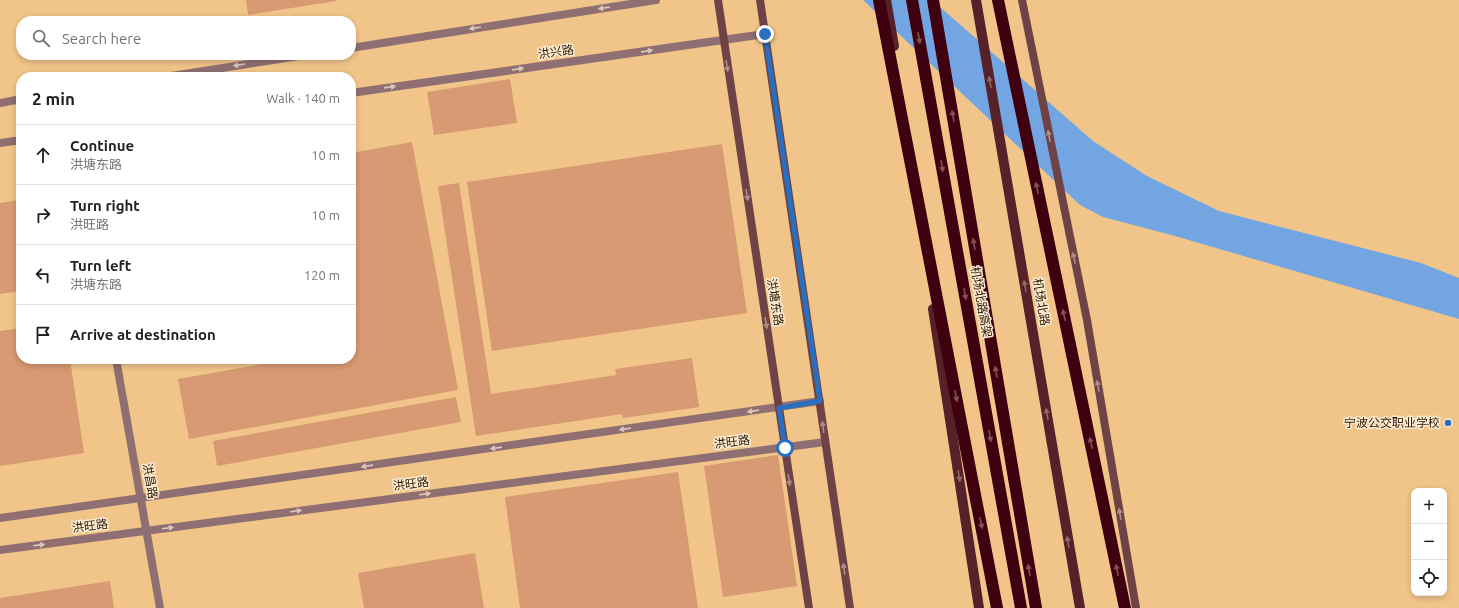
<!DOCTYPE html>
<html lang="en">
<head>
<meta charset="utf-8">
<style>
  body { margin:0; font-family:Ubuntu,"Noto Sans SC",sans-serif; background:#f6f6f6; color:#202124 }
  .controls { position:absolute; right:12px; bottom:12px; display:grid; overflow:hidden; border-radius:8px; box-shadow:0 2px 6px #0003 }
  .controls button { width:36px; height:36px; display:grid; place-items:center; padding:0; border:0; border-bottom:1px solid #e0e0e0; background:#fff; color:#202124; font:20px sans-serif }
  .stop { position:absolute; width:12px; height:12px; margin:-9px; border:3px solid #296fc0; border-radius:50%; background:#fff }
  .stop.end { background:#296fc0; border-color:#fff; box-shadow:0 1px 4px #0008 }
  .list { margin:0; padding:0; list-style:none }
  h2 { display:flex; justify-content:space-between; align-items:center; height:52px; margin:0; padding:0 16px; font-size:17px }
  h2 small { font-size:13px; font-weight:400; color:#757577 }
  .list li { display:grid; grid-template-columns:26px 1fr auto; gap:12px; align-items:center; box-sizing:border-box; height:60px; padding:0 16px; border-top:1px solid #e0e0e0 }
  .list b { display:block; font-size:15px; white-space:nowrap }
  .list p { margin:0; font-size:13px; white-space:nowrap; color:#757577 }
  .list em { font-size:13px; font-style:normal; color:#757577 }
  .icon { flex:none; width:22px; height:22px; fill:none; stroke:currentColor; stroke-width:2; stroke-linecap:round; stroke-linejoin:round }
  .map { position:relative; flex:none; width:1459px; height:608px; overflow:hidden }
  .search { position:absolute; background:#fff; box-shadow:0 2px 6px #0003; left:16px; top:16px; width:340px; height:44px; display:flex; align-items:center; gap:10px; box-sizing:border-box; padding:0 14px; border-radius:16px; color:#757577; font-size:15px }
  .panel { position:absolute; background:#fff; box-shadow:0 2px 6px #0003; left:16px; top:72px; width:340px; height:292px; border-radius:16px }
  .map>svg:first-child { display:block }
  .water { fill:#74a5e3 }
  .building { fill:#d89a72 }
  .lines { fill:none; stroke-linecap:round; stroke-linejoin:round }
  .street { stroke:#8f6f71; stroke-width:8 }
  .secondary { stroke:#6f4246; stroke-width:8 }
  .primary { stroke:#562128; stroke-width:10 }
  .highway { stroke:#3f0110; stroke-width:12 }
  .highway-bridge { stroke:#3f0110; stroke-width:12 }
  .oneway { fill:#dcc6b6 }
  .oneway2 { fill:#825354 }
  .oneway3 { fill:#af8e85 }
  .oneway4 { fill:#906864 }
  .route { stroke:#296fc0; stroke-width:5 }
  .poi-dot { fill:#296fc0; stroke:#fdebd3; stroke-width:1.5 }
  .labels { text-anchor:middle; stroke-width:3; stroke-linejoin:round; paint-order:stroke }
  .street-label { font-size:12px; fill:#2b1b02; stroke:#fdebd3 }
  .poi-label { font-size:12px; fill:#2b1b02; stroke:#fdebd3; text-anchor:end }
</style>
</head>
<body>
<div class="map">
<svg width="1459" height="608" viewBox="0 0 1459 608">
  <rect width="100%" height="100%" fill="#f1c589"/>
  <!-- water -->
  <path class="water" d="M863,0H932L1093,141L1147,176L1219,211L1421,263L1459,278V319L1175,236L1103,217L1080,205Z"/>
  <!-- building -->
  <g class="building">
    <path d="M246,0H336V1L248,15Z"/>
    <path d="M510,79L517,123L434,135L427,92Z"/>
    <path d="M412,142L458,390L189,439L178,379L291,359H351V153Z"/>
    <path d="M722,144L747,313L492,351L467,182Z"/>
    <path d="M459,183L491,394L616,375L615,369L692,358L699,407L623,418L622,414L476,436L438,186Z"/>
    <path d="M18,200L21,221V291L0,294V203Z"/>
    <path d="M21,328V359H70L84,453L0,466V331Z"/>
    <path d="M456,397L461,422L217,466L213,441Z"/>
    <path d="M778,455L797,586L723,597L704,466Z"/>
    <path d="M678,472L698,608H520L505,497Z"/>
    <path d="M475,553L484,608H364L358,573Z"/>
    <path d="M110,581L114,608H0V598Z"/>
  </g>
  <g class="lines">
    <!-- street -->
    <g class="street">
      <path d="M351,48L656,0"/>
      <path d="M165,77L305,55"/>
      <path d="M351,93L765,34"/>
      <path d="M0,103L21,99"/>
      <path d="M0,143L21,140"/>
      <path d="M116,359L160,608"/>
      <path d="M0,518L820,401"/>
      <path d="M0,550L825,442"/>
    </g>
    <!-- secondary -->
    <g class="secondary">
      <path d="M718,0L809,608"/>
      <path d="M760,0L850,608"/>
      <path d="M1022,0L1087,320L1136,608"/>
    </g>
    <!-- primary -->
    <g class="primary">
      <path d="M886,0L894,46"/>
      <path d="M976,0L1080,608"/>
      <path d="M933,309L979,608"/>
    </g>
    <!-- highway -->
    <g class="highway">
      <path d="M912,0L1021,608"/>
      <path d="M933,0L1036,608"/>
      <path d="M998,0L1125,608"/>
    </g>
    <!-- highway-bridge -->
    <path class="highway-bridge" d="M879,0L997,608"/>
  </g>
  <!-- one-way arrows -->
  <defs><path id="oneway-solid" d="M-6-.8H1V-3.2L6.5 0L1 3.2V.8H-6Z"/></defs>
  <g class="oneway">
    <use href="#oneway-solid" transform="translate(604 8) rotate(171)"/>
    <use href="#oneway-solid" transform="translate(475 28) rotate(171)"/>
    <use href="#oneway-solid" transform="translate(647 51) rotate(-8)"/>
    <use href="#oneway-solid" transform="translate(239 65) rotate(171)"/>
    <use href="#oneway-solid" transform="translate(518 69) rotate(-8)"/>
    <use href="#oneway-solid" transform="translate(390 87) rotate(-8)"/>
    <use href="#oneway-solid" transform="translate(753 411) rotate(172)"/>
    <use href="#oneway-solid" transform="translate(625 429) rotate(172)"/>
    <use href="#oneway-solid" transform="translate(496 448) rotate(172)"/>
    <use href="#oneway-solid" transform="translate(367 466) rotate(172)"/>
    <use href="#oneway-solid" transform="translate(425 494) rotate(-7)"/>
    <use href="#oneway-solid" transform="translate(296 511) rotate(-7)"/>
    <use href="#oneway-solid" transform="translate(168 528) rotate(-7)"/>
    <use href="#oneway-solid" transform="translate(39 545) rotate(-7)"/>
  </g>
  <g class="oneway2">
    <use href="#oneway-solid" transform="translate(919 38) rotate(80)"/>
    <use href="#oneway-solid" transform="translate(953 116) rotate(-100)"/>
    <use href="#oneway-solid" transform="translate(942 166) rotate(80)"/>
    <use href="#oneway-solid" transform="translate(1037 188) rotate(-102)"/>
    <use href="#oneway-solid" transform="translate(974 244) rotate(-100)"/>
    <use href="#oneway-solid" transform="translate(965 294) rotate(80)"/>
    <use href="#oneway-solid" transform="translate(1064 315) rotate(-102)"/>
    <use href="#oneway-solid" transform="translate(996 372) rotate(-100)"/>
    <use href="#oneway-solid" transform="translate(956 396) rotate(79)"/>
    <use href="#oneway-solid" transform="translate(990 436) rotate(80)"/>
    <use href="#oneway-solid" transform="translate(1091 443) rotate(-102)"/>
    <use href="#oneway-solid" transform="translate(981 523) rotate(79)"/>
    <use href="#oneway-solid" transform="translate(1029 570) rotate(-100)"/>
    <use href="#oneway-solid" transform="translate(1117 570) rotate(-102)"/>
  </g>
  <g class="oneway3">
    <use href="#oneway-solid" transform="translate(727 66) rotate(81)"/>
    <use href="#oneway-solid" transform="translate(1049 136) rotate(-101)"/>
    <use href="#oneway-solid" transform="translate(747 195) rotate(81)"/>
    <use href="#oneway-solid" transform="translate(1074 258) rotate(-102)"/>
    <use href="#oneway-solid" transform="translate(766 323) rotate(81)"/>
    <use href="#oneway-solid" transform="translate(1098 386) rotate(-100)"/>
    <use href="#oneway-solid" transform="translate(823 427) rotate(-98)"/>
    <use href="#oneway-solid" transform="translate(789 480) rotate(81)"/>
    <use href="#oneway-solid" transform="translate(1120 514) rotate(-100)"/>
    <use href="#oneway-solid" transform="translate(844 569) rotate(-98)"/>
  </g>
  <g class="oneway4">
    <use href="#oneway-solid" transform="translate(990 82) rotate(-100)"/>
    <use href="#oneway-solid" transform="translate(1025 286) rotate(-100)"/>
    <use href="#oneway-solid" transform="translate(1047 414) rotate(-100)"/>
    <use href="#oneway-solid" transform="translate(959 476) rotate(81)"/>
    <use href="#oneway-solid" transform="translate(1068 542) rotate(-100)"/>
  </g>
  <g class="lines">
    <!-- route -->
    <path class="route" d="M765,34L820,401L779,408L785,448"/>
  </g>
  <!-- markers -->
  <circle class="poi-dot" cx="1448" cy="423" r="4"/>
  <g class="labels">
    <!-- street labels -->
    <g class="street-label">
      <text transform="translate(556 52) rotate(-8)" y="4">洪兴路</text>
      <text transform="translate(775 302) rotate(81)" y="4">洪塘东路</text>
      <text transform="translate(981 302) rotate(80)" y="4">机场北路高架</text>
      <text transform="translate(1041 302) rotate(80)" y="4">机场北路</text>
      <text transform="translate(732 442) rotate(-7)" y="4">洪旺路</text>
      <text transform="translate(150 481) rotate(80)" y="4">洪昌路</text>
      <text transform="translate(411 484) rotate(-7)" y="4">洪旺路</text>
      <text transform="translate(90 526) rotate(-7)" y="4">洪旺路</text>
    </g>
    <!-- poi labels -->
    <g class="poi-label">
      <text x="1440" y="427">宁波公交职业学校</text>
    </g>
  </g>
</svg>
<div class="controls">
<button>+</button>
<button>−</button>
<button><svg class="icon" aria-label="locate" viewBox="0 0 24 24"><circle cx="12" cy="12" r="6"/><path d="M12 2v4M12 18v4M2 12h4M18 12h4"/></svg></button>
</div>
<div class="stop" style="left:785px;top:448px"></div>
<div class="stop end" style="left:765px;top:34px"></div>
<div class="search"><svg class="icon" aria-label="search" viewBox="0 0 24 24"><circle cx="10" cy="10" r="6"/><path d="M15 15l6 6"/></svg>Search here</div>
<section class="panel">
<h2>2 min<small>Walk · 140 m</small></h2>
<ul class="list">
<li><svg class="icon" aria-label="ahead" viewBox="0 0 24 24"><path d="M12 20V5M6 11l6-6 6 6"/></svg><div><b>Continue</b><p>洪塘东路</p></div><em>10 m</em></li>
<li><svg class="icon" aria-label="right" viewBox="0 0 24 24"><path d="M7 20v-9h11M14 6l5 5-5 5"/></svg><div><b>Turn right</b><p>洪旺路</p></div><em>10 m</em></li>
<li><svg class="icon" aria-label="left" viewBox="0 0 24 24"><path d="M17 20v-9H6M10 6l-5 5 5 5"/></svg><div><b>Turn left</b><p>洪塘东路</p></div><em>120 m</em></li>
<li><svg class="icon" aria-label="arrive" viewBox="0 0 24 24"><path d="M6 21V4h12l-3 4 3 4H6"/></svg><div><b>Arrive at destination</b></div></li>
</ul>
</section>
</div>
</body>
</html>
